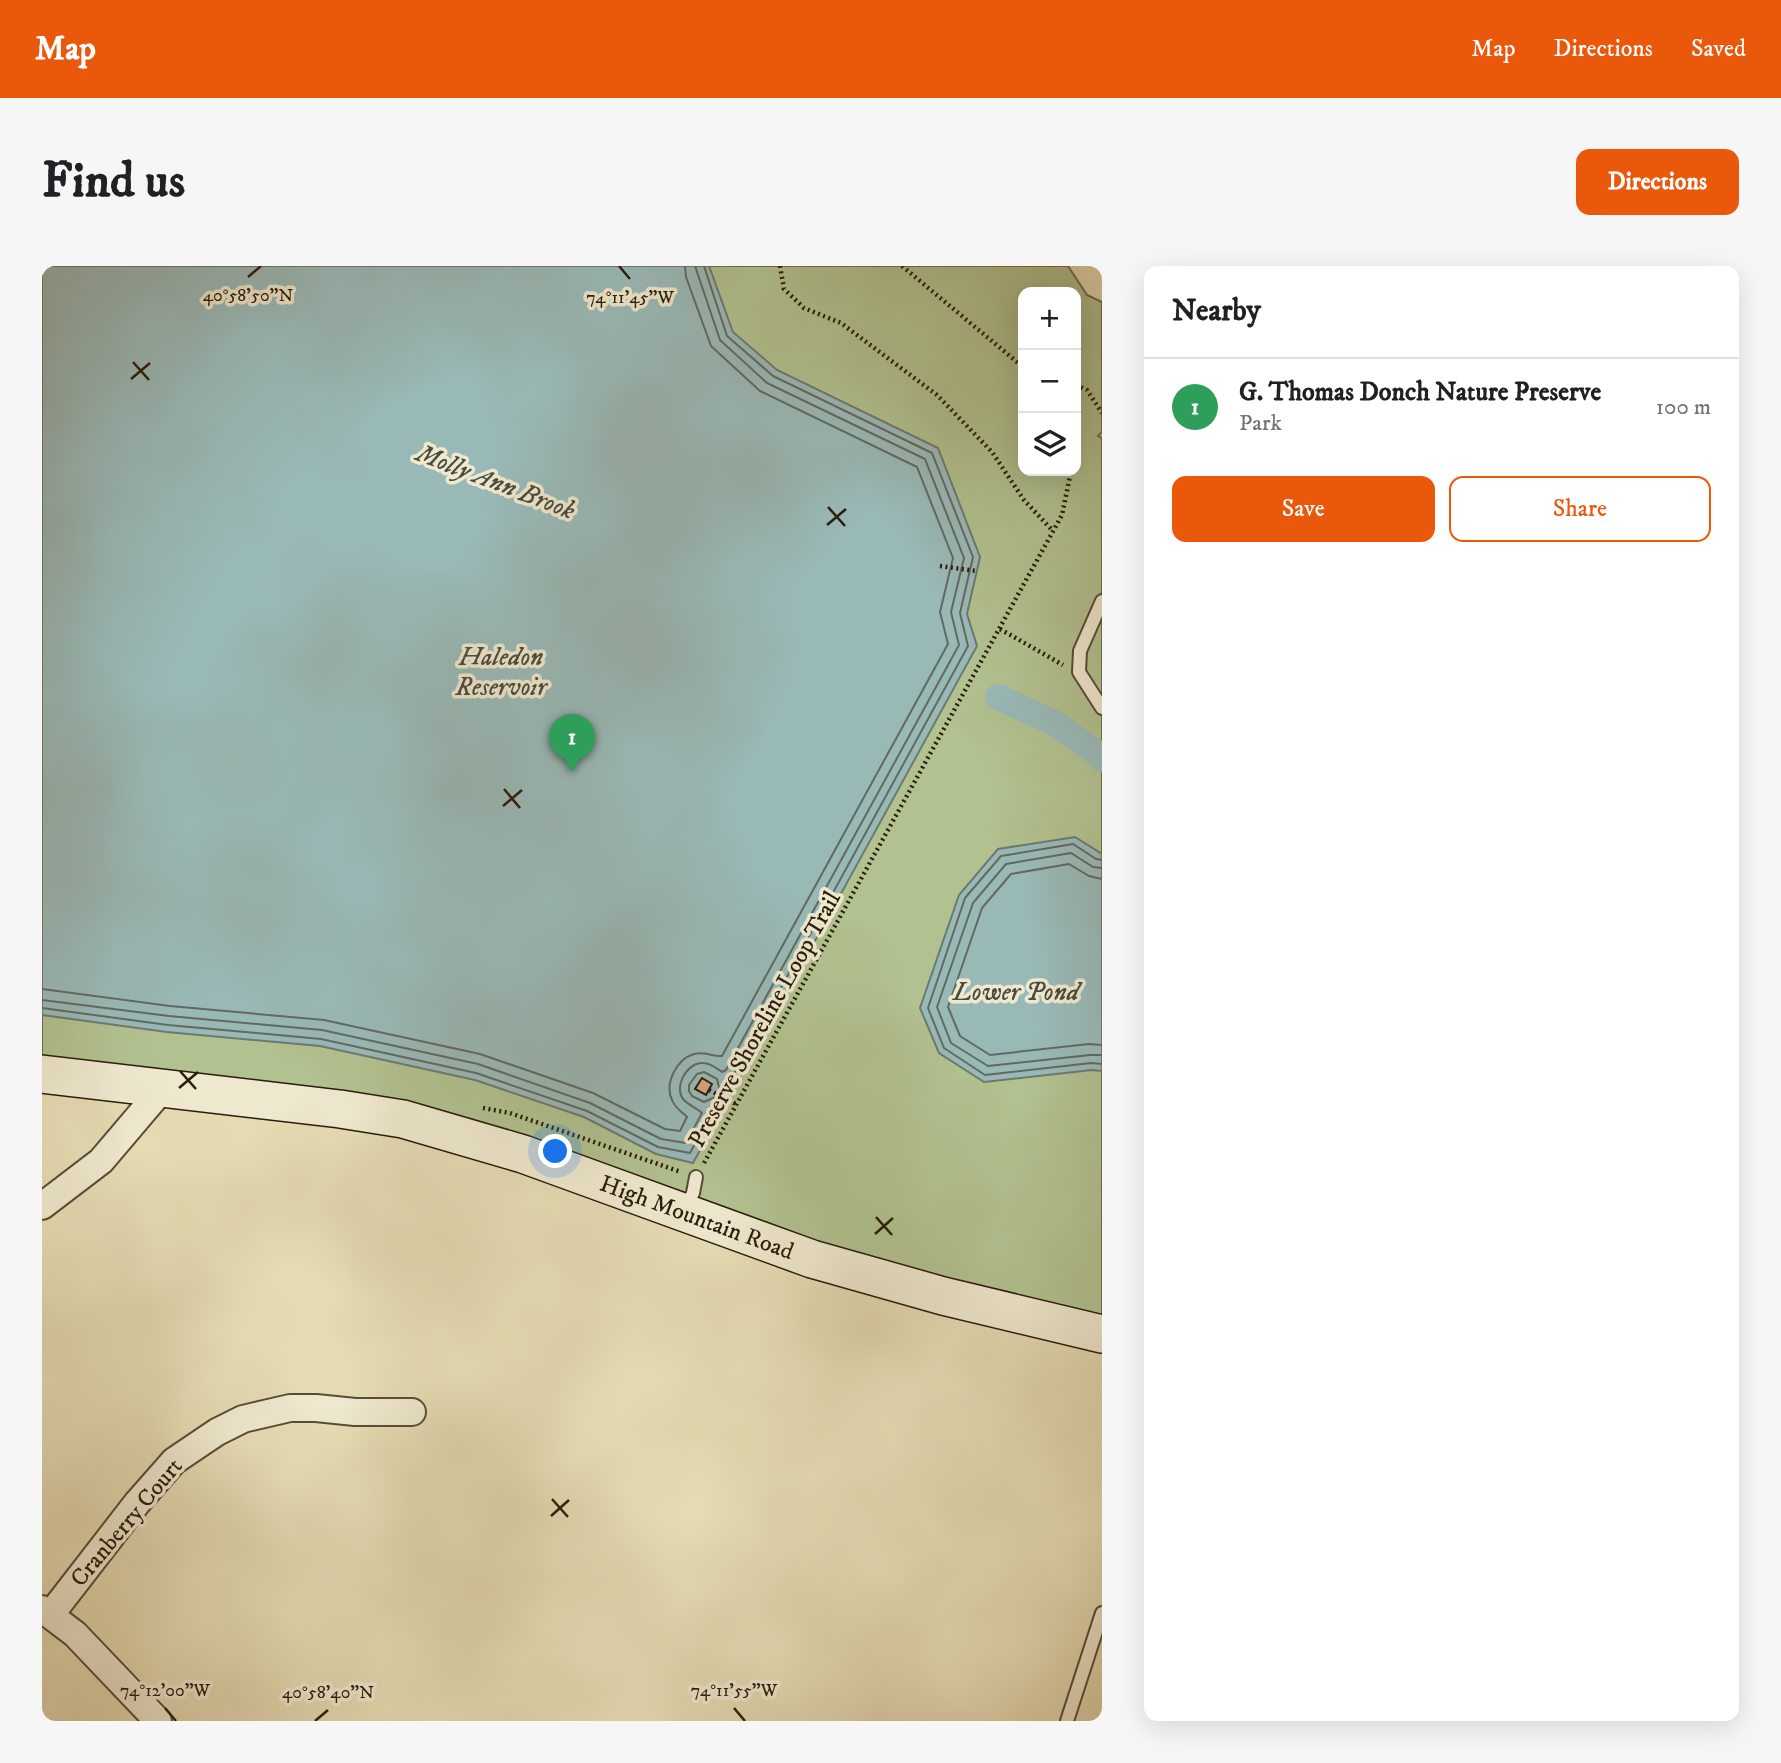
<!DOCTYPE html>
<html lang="en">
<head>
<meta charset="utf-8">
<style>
  body { margin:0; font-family:"IM FELL DW Pica",serif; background:#f6f6f6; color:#202124 }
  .controls { position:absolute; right:21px; top:21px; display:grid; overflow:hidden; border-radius:14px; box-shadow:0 7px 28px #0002 }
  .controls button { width:63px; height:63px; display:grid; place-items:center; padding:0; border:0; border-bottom:2px solid #e0e0e0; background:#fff; color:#202124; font:35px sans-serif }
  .you { position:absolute; left:514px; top:886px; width:24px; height:24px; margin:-18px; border:5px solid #fff; border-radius:50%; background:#1a73e8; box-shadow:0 0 0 10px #1a73e833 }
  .badge { display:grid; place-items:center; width:46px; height:46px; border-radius:50%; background:#ea580c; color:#fff; font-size:23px; font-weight:700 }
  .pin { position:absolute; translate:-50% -58px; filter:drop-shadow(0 2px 4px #0008) }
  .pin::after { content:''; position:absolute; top:37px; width:24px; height:21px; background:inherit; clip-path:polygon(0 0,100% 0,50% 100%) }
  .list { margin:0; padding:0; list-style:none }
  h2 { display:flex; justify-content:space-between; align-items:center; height:91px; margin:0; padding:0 28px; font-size:30px }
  h2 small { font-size:23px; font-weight:400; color:#757577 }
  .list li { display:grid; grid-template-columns:46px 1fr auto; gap:21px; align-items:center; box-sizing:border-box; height:98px; padding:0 28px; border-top:2px solid #e0e0e0 }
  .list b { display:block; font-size:26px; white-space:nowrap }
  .list p { margin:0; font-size:23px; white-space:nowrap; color:#757577 }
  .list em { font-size:23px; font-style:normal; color:#757577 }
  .actions { display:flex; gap:14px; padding:21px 28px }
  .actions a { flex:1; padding:16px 0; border:2px solid #ea580c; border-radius:14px; text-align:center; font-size:24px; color:#ea580c }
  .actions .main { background:#ea580c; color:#fff }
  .icon { flex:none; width:38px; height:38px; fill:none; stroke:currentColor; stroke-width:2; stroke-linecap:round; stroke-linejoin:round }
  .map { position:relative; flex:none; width:1060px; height:1455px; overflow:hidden; border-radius:14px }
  header { display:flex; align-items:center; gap:42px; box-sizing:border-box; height:98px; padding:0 35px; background:#ea580c; color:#fff }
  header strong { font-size:33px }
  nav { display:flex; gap:38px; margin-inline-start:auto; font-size:24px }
  .intro { display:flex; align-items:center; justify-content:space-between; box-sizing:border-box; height:168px; padding:0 42px }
  h1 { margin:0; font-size:49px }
  .button { padding:18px 32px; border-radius:14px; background:#ea580c; color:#fff; font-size:24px; font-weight:700 }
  main { display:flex; gap:42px; padding:0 42px }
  aside { flex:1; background:#fff; border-radius:14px; box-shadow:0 7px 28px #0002 }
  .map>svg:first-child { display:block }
  .green { fill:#b1c18f; stroke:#6d6e4d; stroke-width:2; fill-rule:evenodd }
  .water { fill:#99b9b7; stroke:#6c7a72; stroke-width:2 }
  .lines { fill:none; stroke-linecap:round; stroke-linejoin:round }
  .shore { stroke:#616a61; stroke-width:2 }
  .canal { stroke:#99b9b7; stroke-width:26 }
  .building { fill:#d8a682; stroke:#291c0b; stroke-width:2 }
  .service-casing { stroke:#584c35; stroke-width:16 }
  .minor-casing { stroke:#584c35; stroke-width:30 }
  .secondary-casing { stroke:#291c0b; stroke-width:40 }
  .path { stroke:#291c0b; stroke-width:4.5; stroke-dasharray:2 3.5; stroke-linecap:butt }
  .service { stroke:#eee8ce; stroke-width:12 }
  .minor { stroke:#eee8ce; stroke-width:26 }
  .secondary { stroke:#eee8ce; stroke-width:37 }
  .ticks { fill:none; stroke:#291c0b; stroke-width:2.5 }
  .labels { text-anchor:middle; stroke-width:7; stroke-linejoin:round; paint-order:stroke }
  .street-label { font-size:24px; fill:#291c0b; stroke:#eee8ce }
  .water-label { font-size:26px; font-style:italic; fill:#4b4b3f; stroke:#eee8ce }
  .ticks-label { font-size:18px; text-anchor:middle; fill:#291c0b; stroke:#eee8ce; stroke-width:7; stroke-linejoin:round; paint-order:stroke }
</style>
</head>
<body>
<header>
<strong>Map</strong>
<nav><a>Map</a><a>Directions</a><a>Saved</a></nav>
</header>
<div class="intro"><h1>Find us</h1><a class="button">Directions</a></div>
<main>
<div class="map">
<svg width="1060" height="1455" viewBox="0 0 1060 1455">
  <rect width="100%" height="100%" fill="#e5dbb3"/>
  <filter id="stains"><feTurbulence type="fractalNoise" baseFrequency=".00286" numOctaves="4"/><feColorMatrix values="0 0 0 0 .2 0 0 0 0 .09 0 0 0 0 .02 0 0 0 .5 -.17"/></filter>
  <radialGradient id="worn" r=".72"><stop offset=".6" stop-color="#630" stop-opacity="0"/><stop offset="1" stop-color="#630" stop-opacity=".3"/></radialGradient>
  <!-- green -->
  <path class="green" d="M0,0H1026L1045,29L1060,36V166L1056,170L1060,172V1068L481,888L0,808ZM981,26H1034V205H981Z"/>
  <!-- water -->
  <g class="water">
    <path d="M0,0H667L691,66L735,104L896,182L938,291L925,348L935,380L651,897L614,888L542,851L433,814L278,780L125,766L0,749Z"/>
    <path d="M1033,571L1060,588V805L1050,804L942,816L897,787L878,742L917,629L956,583Z"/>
  </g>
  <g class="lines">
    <!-- shore -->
    <g class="shore">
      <path d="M1060,594L1054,593L1031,578L959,590L923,632L886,742L902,782L943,809L1049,797L1060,798"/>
      <path d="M1060,602L1051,601L1029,587L964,598L931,637L895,741L909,777L946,800L1048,789H1060"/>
      <path d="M1060,613L1047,610L1027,598L969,608L940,642L906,741L918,770L948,789L1047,778L1060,779"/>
      <path d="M0,723L128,740L282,754L438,788L551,827L623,863L638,865L645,851C640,846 633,842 630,834C622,817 635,793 652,788C663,785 671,791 680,790L906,378L898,346L911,292L875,201L718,125L669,80L644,11L643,0"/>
      <path d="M0,734L127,750L280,764L436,798L548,837L619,873L644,877L660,847C655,842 646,839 641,833C632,821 644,798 659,797C667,796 674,802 680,806L684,804L917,379L909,346L922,292L883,193L725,117L678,74L653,0"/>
      <path d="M0,742L126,759L279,773L434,807L545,845L616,881L648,887L676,835L673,831L662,836L650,830L647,825V819L655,808L662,806L675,813L678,825L683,824L926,380L918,347L931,291L890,187L731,110L685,70L662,0"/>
    </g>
    <!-- canal -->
    <path class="canal" d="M956,431L1012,457L1055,487L1060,493"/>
  </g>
  <!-- building -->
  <path class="building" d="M660,812L670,818L664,829L653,823Z"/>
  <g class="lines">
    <defs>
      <g id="service">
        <path d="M1060,335L1038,385L1037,406L1060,442"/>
        <path d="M643,942L651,927L654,911"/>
        <path d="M1025,1455L1060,1347"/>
      </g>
      <g id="minor">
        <path d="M0,940L59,895L121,822"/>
        <path d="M0,1343L33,1368L116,1455"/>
        <path d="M9,1348L95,1237L132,1195L175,1166L201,1153L248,1142H274L313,1146H370"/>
      </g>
      <path id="secondary" d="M0,808L298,843L361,853L481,888L770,993L901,1030L1060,1068"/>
    </defs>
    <!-- service casing -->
    <use href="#service" class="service-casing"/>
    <!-- minor casing -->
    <use href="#minor" class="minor-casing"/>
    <!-- secondary casing -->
    <use href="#secondary" class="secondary-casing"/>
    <!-- path -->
    <g class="path">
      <path d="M738,0L742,23L762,42L799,57L895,129L950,186L982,234L1011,265"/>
      <path d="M860,0L981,101"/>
      <path d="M1034,119L1045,124L1060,147"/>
      <path d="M898,300L935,305"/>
      <path d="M958,363L1021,399"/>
      <path d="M667,824L694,838"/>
      <path d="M441,842L468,847L639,906"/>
      <path d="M662,897L1020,249L1029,205"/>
    </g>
    <!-- service -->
    <use href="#service" class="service"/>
    <!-- minor -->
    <use href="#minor" class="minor"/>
    <!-- secondary -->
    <use href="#secondary" class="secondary"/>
  </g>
  <!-- ticks -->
  <path class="ticks" d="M577,0L588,13M206,11L219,0M91,96L107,114M89,113L108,97M786,241L803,260M785,259L804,243M462,523L478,542M461,540L480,524M138,805L154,823M137,822L156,806M834,951L850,969M833,968L851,952M510,1233L526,1251M509,1250L527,1234M123,1442L134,1455M692,1442L703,1455M273,1455L286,1444"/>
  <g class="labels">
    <!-- street labels -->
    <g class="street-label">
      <text transform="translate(722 753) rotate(-61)" y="8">Preserve Shoreline Loop Trail</text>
      <text transform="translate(655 951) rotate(20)" y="8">High Mountain Road</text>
      <text transform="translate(84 1256) rotate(-50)" y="8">Cranberry Court</text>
    </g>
    <!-- water labels -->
    <g class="water-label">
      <text transform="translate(454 215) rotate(21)" y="9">Molly Ann Brook</text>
      <text x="459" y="399">Haledon<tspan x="459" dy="30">Reservoir</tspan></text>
      <text x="974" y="734">Lower Pond</text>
    </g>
  </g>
  <g class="ticks-label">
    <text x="206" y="35">40°58'50"N</text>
    <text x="588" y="37">74°11'45"W</text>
    <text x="123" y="1430">74°12'00"W</text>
    <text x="692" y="1430">74°11'55"W</text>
    <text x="286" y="1432">40°58'40"N</text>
  </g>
  <rect width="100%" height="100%" filter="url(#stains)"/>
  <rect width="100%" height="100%" fill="url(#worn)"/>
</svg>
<div class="controls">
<button>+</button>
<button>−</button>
<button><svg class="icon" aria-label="layers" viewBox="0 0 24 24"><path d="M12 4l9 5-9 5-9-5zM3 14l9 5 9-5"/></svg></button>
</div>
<div class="you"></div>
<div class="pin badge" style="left:530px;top:506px;background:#2e9e5b">1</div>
</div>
<aside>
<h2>Nearby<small></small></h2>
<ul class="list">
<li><span class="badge" style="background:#2e9e5b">1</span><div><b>G. Thomas Donch Nature Preserve</b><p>Park</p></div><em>100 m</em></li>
</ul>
<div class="actions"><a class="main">Save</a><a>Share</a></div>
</aside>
</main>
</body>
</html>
